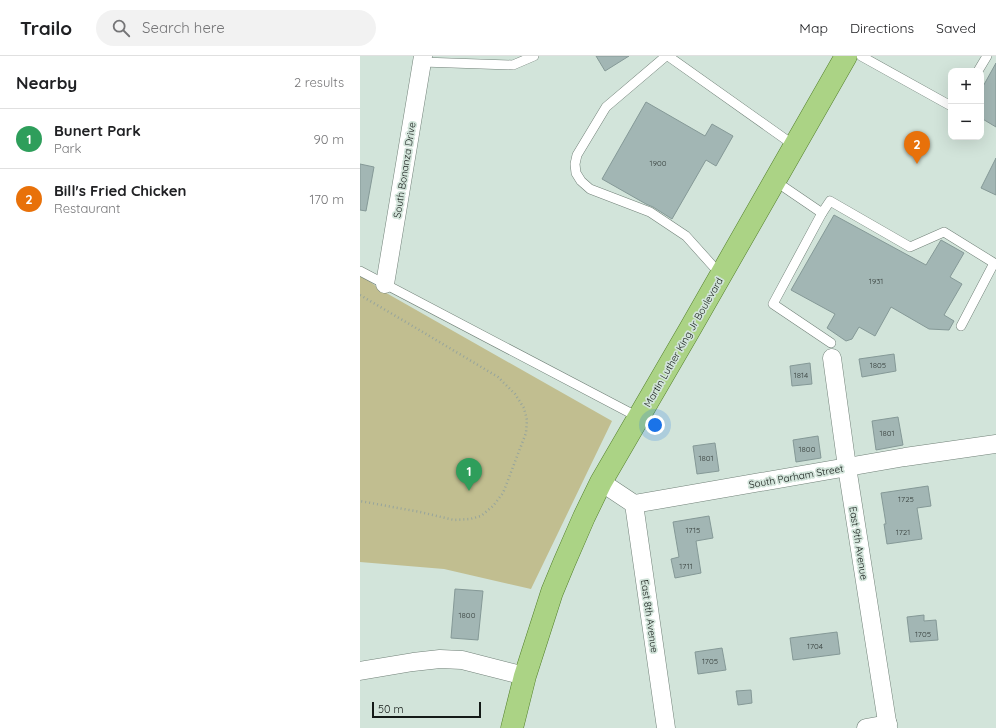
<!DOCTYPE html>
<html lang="en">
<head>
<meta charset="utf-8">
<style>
  body { margin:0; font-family:Quicksand,sans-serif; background:#f2f2f2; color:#202124 }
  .controls { position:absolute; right:12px; top:12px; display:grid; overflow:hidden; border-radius:8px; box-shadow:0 4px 16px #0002 }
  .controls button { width:36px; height:36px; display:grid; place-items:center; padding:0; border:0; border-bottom:1px solid #e0e0e0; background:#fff; color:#202124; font:20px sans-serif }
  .scale { position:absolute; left:12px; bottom:10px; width:109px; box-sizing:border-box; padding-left:4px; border:2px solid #141a17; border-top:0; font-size:11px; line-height:14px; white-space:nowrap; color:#141a17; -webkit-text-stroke:3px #d2e4da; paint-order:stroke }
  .you { position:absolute; left:295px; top:369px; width:14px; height:14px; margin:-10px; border:3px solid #fff; border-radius:50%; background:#1a73e8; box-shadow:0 0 0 6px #1a73e833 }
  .badge { display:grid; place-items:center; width:26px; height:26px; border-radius:50%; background:#7c3aed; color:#fff; font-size:13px; font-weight:700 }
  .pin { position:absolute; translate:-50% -33px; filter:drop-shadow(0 1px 2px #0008) }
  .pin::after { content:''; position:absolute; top:21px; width:14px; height:12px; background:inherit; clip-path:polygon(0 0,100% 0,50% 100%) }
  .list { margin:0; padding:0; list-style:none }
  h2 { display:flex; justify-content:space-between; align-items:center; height:52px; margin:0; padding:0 16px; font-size:17px }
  h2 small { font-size:13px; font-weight:400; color:#757577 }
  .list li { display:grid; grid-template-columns:26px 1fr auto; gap:12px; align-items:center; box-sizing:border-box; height:60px; padding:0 16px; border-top:1px solid #e0e0e0 }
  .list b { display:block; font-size:15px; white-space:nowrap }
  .list p { margin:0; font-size:13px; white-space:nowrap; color:#757577 }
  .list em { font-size:13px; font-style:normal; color:#757577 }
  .icon { flex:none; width:22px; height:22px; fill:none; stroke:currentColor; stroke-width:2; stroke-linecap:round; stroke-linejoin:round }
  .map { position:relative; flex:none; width:636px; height:672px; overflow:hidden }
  header { display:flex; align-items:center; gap:24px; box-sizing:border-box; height:56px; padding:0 20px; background:#fff; border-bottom:1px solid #e0e0e0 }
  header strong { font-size:19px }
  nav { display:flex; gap:22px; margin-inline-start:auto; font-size:14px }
  .search { width:280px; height:36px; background:#f2f2f2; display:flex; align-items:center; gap:10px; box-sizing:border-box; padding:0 14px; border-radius:22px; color:#757577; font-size:15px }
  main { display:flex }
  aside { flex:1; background:#fff }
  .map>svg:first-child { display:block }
  .green { fill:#c1be90 }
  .building { fill:#a2b6b4; stroke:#859997 }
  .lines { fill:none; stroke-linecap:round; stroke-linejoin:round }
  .service-casing { stroke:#718178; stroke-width:10 }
  .minor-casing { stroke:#718178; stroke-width:19 }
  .primary-casing { stroke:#527f29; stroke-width:23 }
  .path { stroke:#96a49c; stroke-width:2.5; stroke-dasharray:1 3; stroke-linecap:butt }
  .service { stroke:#fff; stroke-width:9 }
  .minor { stroke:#fff; stroke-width:18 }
  .primary { stroke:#abd385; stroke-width:22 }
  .labels { text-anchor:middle; stroke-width:3.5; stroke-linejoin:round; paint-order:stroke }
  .number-label { font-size:8px; fill:#38413e }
  .street-label { font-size:10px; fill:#141a17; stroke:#d2e4da }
</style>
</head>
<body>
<header>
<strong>Trailo</strong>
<div class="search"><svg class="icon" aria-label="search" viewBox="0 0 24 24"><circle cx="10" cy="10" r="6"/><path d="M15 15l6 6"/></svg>Search here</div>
<nav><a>Map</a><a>Directions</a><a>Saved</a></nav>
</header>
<main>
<aside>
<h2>Nearby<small>2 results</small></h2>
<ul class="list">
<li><span class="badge" style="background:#2e9e5b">1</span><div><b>Bunert Park</b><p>Park</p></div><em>90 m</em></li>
<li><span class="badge" style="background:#e8710a">2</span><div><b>Bill's Fried Chicken</b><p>Restaurant</p></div><em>170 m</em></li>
</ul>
</aside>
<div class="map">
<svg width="636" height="672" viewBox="0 0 636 672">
  <rect width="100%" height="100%" fill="#d2e4da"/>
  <!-- green -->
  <path class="green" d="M0,218L21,234L252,365L171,533L84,513L0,506Z"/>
  <!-- building -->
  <g class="building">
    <path d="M236,0H269L245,15Z"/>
    <path d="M636,7V71L621,62V34Z"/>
    <path d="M286,46L345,80L352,68L373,80L356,110L346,104L312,163L293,151L286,148L242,123Z"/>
    <path d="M636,102V139L621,132Z"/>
    <path d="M0,108L14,111L6,155L0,154Z"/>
    <path d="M474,159L566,209L581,184L604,197L590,221L602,228L584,259L594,265L589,274L569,273L531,251L515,280L499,271L492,283L486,285L467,272L475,258L431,234Z"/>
    <path d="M534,298L536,315L502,321L499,303Z"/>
    <path d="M450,307L452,328L432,330L430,310Z"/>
    <path d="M538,361L543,389L516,394L512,365Z"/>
    <path d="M458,380L461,402L436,406L433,384Z"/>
    <path d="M355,387L359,415L337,418L333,390Z"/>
    <path d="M568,430L571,450L557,452L562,483L527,488L524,468H526L521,437Z"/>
    <path d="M349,460L353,482L336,485L341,517L315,522L311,503L319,501L313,466Z"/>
    <path d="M95,533L123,535L118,584L91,582Z"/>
    <path d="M564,559V565L576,564L578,584L550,586L547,561Z"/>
    <path d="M477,576L480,598L433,604L430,582Z"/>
    <path d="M362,592L366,614L338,618L335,596Z"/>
    <path d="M391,634L392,647L378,649L376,635Z"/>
  </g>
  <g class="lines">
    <defs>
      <g id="service">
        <path d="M306,0L246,51L217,99L215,108L216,117L221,125L230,133L290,156L326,180L361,219"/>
        <path d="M308,0L435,90"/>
        <path d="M501,0L591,50"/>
        <path d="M62,6L153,9L174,0"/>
        <path d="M618,15L627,0"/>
        <path d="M415,125L462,157L413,248L471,287"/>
        <path d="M462,157L470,145L550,191L584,176L634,207L601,270"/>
        <path d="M0,215L278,361"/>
      </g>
      <g id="minor">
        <path d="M25,228L63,0"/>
        <path d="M472,302L487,411L528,672"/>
        <path d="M241,426L274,448L545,401L636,388"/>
        <path d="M274,448L306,672"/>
        <path d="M0,615L53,606L80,603L102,604L165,620"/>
        <path d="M506,672L528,668"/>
      </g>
      <path id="primary" d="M152,672L165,620L192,536L204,507L224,461L241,426L330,273L486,0"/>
    </defs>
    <!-- service casing -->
    <use href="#service" class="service-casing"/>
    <!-- minor casing -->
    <use href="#minor" class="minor-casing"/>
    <!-- primary casing -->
    <use href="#primary" class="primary-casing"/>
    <!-- path -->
    <path class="path" d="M0,239L56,272L138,321L155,338L164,352L167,364L166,377L143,437L133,450L121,460L110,463L94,464L60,456L0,445"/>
    <!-- service -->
    <use href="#service" class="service"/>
    <!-- minor -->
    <use href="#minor" class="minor"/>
    <!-- primary -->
    <use href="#primary" class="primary"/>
  </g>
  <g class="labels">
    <!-- number labels -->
    <g class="number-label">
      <text x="298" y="110">1900</text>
      <text x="516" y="228">1931</text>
      <text x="518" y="312">1805</text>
      <text x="441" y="322">1814</text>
      <text x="527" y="380">1801</text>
      <text x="447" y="396">1800</text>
      <text x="346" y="405">1801</text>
      <text x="546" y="446">1725</text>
      <text x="333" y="477">1715</text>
      <text x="543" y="479">1721</text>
      <text x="326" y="513">1711</text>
      <text x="107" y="562">1800</text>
      <text x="563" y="581">1705</text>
      <text x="455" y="593">1704</text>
      <text x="350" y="608">1705</text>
    </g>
    <!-- street labels -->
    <g class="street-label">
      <text transform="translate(44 114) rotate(-81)" y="4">South Bonanza Drive</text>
      <text transform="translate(323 286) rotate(-60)" y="4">Martin Luther King Jr Boulevard</text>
      <text transform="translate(436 420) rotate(-10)" y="4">South Parham Street</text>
      <text transform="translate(499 487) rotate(81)" y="4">East 9th Avenue</text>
      <text transform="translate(290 560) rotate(82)" y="4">East 8th Avenue</text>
    </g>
  </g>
</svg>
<div class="controls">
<button>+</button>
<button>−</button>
</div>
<div class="scale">50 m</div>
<div class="you"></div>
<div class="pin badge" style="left:109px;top:435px;background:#2e9e5b">1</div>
<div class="pin badge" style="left:557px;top:108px;background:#e8710a">2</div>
</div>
</main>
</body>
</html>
